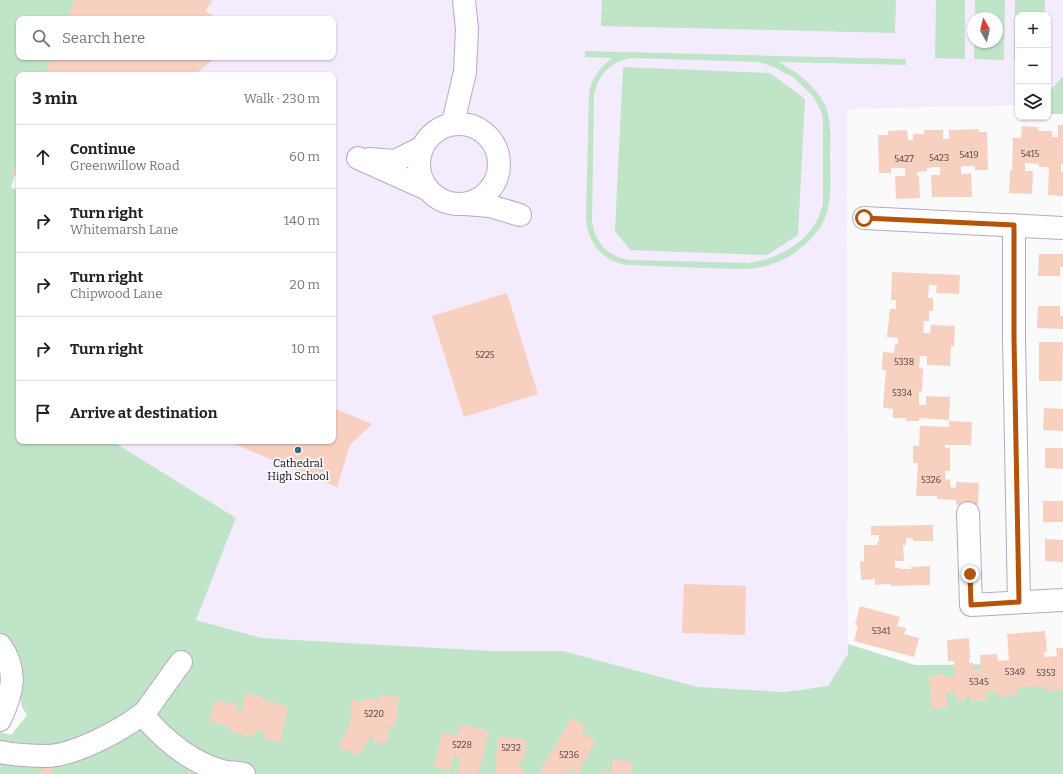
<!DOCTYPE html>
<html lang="en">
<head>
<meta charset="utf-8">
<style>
  body { margin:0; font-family:Bitter,serif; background:#f6f6f6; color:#222 }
  .controls { position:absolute; right:12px; top:12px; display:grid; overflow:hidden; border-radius:8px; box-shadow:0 1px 3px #0004 }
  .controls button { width:36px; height:36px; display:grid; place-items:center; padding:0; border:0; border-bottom:1px solid #e0e0e0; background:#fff; color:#222; font:20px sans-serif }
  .compass { position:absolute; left:967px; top:12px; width:36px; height:36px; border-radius:50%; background:#fff; box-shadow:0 1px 3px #0004; rotate:352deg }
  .stop { position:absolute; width:12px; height:12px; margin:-9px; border:3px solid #b45309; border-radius:50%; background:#fff }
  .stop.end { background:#b45309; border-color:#fff; box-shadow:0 1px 4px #0008 }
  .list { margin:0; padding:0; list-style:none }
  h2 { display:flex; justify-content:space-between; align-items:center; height:52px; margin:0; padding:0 16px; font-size:17px }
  h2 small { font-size:13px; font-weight:400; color:#767676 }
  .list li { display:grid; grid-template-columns:26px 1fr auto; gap:12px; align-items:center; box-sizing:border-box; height:64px; padding:0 16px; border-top:1px solid #e0e0e0 }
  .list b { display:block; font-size:15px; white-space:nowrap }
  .list p { margin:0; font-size:13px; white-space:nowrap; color:#767676 }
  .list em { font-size:13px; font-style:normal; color:#767676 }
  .icon { flex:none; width:22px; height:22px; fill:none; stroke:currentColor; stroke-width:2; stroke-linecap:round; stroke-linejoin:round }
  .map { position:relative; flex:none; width:1063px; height:774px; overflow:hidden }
  .search { position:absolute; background:#fff; box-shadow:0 1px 3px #0004; left:16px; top:16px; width:320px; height:44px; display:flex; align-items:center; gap:10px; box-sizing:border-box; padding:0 14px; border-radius:8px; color:#767676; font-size:15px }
  .panel { position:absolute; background:#fff; box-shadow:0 1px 3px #0004; left:16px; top:72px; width:320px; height:372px; border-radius:8px }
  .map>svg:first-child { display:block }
  .built { fill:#f4ecfd; fill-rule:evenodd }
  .green { fill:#bfe4c8; fill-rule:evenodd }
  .building { fill:#f8d0c0 }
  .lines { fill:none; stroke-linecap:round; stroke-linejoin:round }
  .minor-casing { stroke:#b8a7c8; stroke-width:24 }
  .minor { stroke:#fff; stroke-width:22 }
  .route { stroke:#b45309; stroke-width:5 }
  .poi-dot { fill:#306a83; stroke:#fafafa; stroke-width:1.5 }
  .labels { text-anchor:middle; stroke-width:3.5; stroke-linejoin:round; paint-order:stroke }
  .number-label { font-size:9px; fill:#4a3c40 }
  .poi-label { font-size:11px; fill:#100a15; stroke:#fafafa }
</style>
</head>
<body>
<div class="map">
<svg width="1063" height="774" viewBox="0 0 1063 774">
  <rect width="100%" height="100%" fill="#fafafa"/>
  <!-- built -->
  <path class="built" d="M176,0H1063V76L1048,93V15H1018V105L847,109L848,654L828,686L785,692L698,687L563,651H492L261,638L196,620L236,518L112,441H333V75H73L98,57H333V19H150ZM973,18H997V42H973Z"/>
  <!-- green -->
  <g class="green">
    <path d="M0,0H176L150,19H19V57H98L73,75H19V164L11,187L19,191V441H112L236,518L196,620L261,638L492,651H563L698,687L785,692L828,686L848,654V644L915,665L1063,664V774H0V732L11,735L27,715L22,707L7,644L0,639Z"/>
    <path d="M602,0H896L895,33L601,26Z"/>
    <path d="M936,0H965V59L935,58Z"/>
    <path d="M975,0H1005L1004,60L974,59V42H997V18H975Z"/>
    <path d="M1015,0H1045V15H1018V60H1014Z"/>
    <path d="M585,51L906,59V65L779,62C798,73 815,85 825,105C832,121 830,139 830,156C830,173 832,191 828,208C824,232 797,255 775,263C753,272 729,268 706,268C681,267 655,266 630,265C604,264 586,242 586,216L589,93C592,77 600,68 612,58L585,57ZM631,58L759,62L774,67L794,78L812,95L821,111L823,118V202C818,237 782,258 750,263L631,260C609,258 595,243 592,221L594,95C598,75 611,61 631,58Z"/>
    <path d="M623,67L770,73L805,99L798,235L767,255L630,250L615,231Z"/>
    <path d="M1063,76V114H1048V93Z"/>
  </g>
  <!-- building -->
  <g class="building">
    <path d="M74,0H210L213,1L205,11L216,17V19H67Z"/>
    <path d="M52,57H213L210,62L194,75H44Z"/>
    <path d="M1058,125H1063V164H1061V172H1063V196L1048,195L1049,167H1039V164L1025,163V171H1033L1032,194L1009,193L1010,171H1012L1013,138H1021L1022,126L1038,127V131H1052V137H1058Z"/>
    <path d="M979,129V132H987L988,170H975V166H961V174L971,173L972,197H932L931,175H940V167L927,168V171L917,172V177L919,176L920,198L896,199L895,176H905V168H891V173H879L878,135H888V131L907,130L908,140H913V134H924V130H943V139H949V130Z"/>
    <path d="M19,158V176L12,174Z"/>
    <path d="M1039,254H1063V267H1060V276H1038Z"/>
    <path d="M892,272L960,275L959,294L936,293L937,285H929L928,298H933V311H929V321H924L923,333H930L931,325L955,326L954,346H951L950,366L927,365V356H920L919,368L923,369L922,392L919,391V405H926V396L950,397L949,420L919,418V421H906V418H893V409L883,408L886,370H882L883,352L894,353L895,344H898V338L887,337L890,309H896V300H891Z"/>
    <path d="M507,293L538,394L464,417L432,316Z"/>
    <path d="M1038,306H1060V316H1063V329L1037,328Z"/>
    <path d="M1039,342H1063L1062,381H1039Z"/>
    <path d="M333,408L372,424L350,445L337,487L227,441H333Z"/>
    <path d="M1044,408L1063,409V431L1043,430Z"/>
    <path d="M949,421L972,422L971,445H945V448H950V471H945V479L950,480V487L956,488V482L979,483L978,505H956V500L937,499V496H916L918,463H913V446H919L920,426L949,427Z"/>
    <path d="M1045,448H1063V469L1045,468Z"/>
    <rect x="1043" y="501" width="20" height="21"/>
    <path d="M933,525V541H913V538H906V545H903L904,561H895V568H900V569H911V567L930,566V585L891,586L890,584L875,585V579L861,580L860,561L864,562V545H878L877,541H879V535H871V526Z"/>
    <path d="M1045,539L1063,540V562L1045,561Z"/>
    <path d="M684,584L746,586L745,635L682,633Z"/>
    <path d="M860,606L900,617L897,626L906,628L904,634L919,638L914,657L854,641L858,626L855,625Z"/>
    <path d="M1045,631L1047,652H1044L1045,657L1057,656L1056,648H1063V690L1045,691V686L1018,688V695L998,697V691H987V700L971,701V695H966V700L957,701L956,692L946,693L948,707L932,709L929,676L943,674V678L955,676L954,661H948L947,640L969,638L970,659H969V663H973L974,670L981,669L980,655L997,654L998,661L1009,660L1007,634Z"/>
    <path d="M246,693L263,697L262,700L288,706L280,743L265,739L266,732L257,730L255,737L229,731L230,726L210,722L215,700L238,705L236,712L241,713Z"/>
    <path d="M380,695L399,697L395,726H389L387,743L373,742V737H370L358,756L338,746L349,727L352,700L363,702L364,698L379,700Z"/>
    <path d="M572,718L586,727L582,733L596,741L578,773L573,770L564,772L565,774H543L541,769Z"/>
    <path d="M460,724L489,731L478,774L457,773L461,759L456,758L457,756L454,755L450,771L434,766L443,732L457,736Z"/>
    <path d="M498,737L526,740L525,757H521L520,768L524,769L523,774H495Z"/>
    <path d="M613,759L633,762L631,774H601L602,771L611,773Z"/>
    <path d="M47,765L55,774H38Z"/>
  </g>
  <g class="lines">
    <defs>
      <g id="minor">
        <path d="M453,123L465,72L467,29L464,0"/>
        <circle cx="459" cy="164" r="40"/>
        <path d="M358,158L427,189"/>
        <path d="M369,159L395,161L421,148"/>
        <path d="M465,204L490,206L520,215"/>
        <path d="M864,218L1063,228"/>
        <path d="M1014,225V339L1019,602"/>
        <path d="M968,513L971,605L1063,600"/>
        <path d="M0,645C19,671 12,694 0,720"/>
        <path d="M143,715L181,662"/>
        <path d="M0,752C16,755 33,756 48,756C75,755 122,730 142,714C163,739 190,762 222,771C229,773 237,772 244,774"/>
      </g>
    </defs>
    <!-- minor casing -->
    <use href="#minor" class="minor-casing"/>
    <!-- minor -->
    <use href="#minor" class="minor"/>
  </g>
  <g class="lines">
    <!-- route -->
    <path class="route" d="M864,218L1014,225V339L1019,602L971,605L970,574"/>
  </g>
  <!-- markers -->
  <circle class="poi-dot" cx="298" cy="450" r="4"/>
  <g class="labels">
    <!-- number labels -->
    <g class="number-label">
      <text x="1030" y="157">5415</text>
      <text x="969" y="158">5419</text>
      <text x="939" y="161">5423</text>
      <text x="904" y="162">5427</text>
      <text x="485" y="358">5225</text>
      <text x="904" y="365">5338</text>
      <text x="902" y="396">5334</text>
      <text x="931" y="483">5326</text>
      <text x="881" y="634">5341</text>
      <text x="1015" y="675">5349</text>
      <text x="1046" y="676">5353</text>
      <text x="979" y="685">5345</text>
      <text x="374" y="717">5220</text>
      <text x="462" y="748">5228</text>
      <text x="511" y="751">5232</text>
      <text x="569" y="758">5236</text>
    </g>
    <!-- poi labels -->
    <g class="poi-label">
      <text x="298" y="467">Cathedral<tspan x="298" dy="13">High School</tspan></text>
    </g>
  </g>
</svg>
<div class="controls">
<button>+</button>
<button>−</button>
<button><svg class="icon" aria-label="layers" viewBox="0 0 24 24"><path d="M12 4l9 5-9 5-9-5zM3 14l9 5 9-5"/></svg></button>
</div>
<svg class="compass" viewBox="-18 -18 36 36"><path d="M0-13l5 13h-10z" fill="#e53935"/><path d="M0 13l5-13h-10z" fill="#767676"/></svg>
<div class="stop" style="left:864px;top:218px"></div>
<div class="stop end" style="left:970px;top:574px"></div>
<div class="search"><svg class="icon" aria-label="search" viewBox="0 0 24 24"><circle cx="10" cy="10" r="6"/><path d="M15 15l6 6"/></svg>Search here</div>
<section class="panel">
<h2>3 min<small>Walk · 230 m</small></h2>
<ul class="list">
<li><svg class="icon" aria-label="ahead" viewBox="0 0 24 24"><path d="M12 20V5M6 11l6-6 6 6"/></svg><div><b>Continue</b><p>Greenwillow Road</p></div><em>60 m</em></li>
<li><svg class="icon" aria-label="right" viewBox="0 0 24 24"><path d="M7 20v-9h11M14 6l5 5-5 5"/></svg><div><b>Turn right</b><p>Whitemarsh Lane</p></div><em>140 m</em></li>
<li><svg class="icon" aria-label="right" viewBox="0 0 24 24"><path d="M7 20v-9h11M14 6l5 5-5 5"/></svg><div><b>Turn right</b><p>Chipwood Lane</p></div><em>20 m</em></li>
<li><svg class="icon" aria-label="right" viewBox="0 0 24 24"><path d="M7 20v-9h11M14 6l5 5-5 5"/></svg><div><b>Turn right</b></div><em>10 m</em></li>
<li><svg class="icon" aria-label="arrive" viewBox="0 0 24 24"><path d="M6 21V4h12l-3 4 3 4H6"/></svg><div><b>Arrive at destination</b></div></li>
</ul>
</section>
</div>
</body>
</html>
